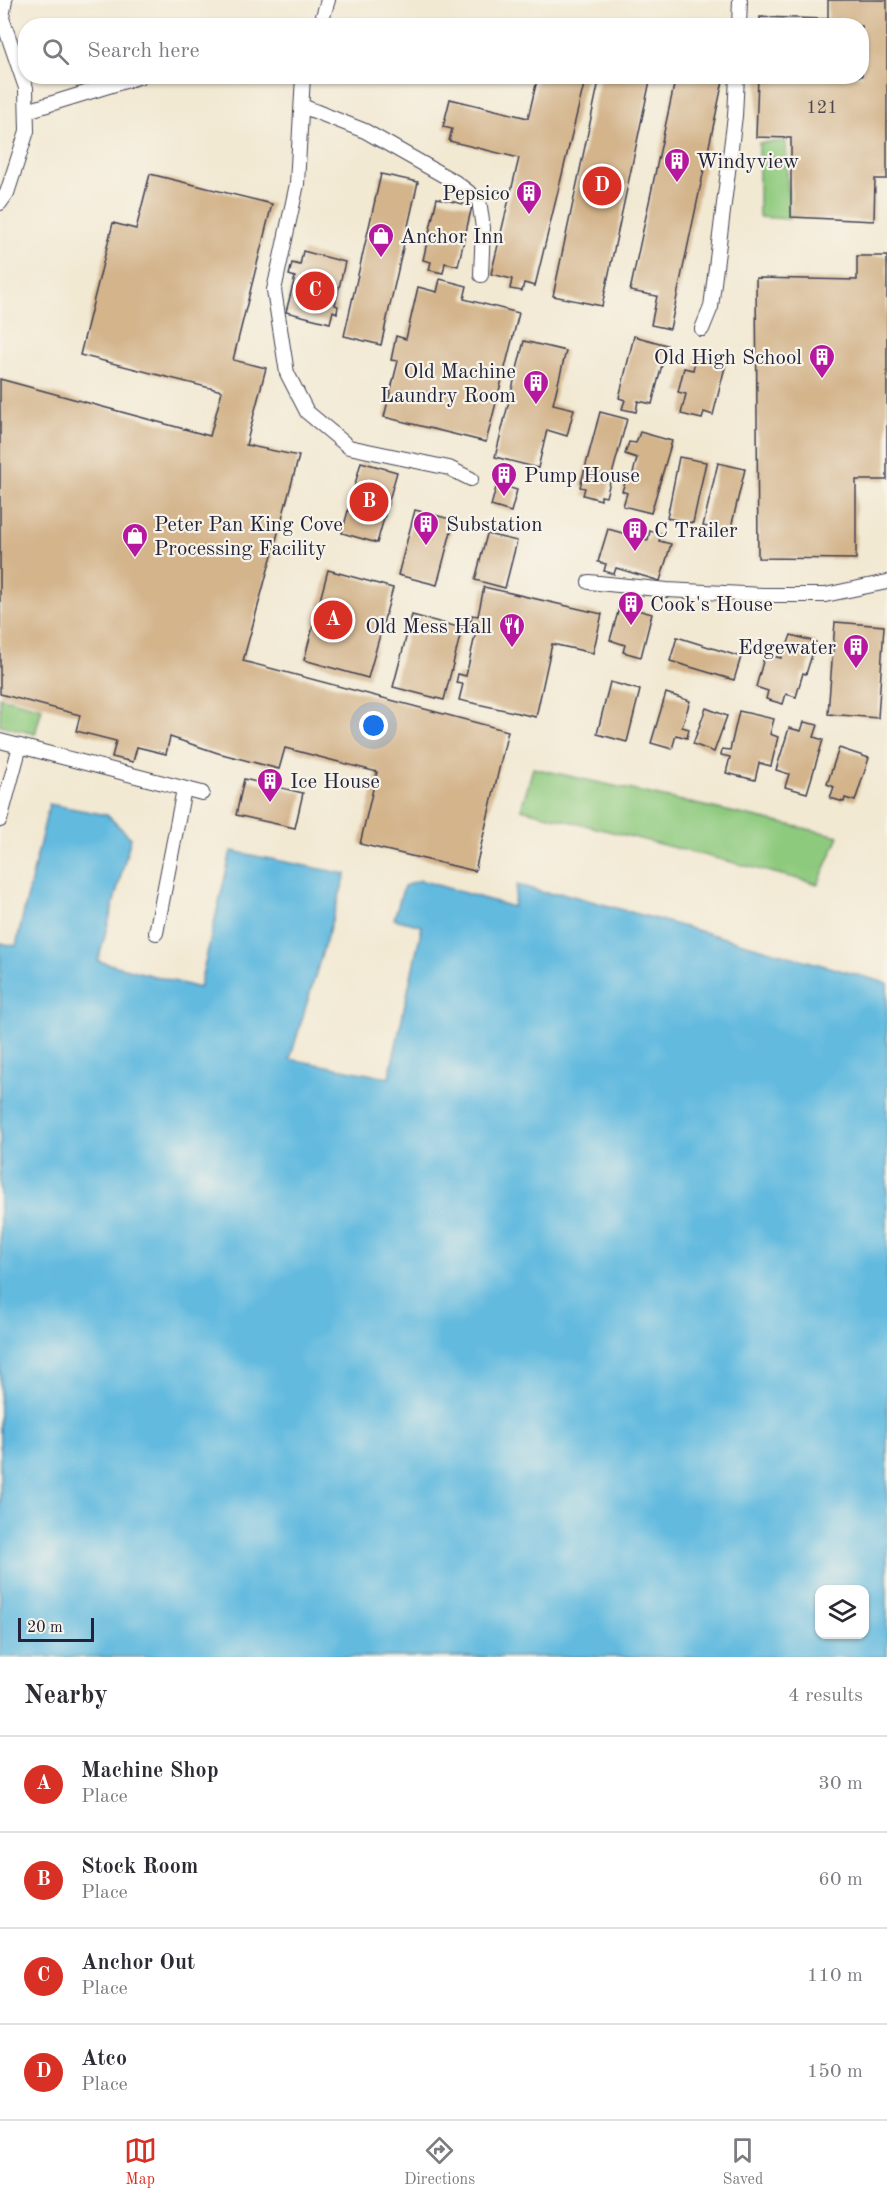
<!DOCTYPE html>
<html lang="en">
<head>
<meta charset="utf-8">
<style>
  body { margin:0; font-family:"Old Standard TT",serif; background:#f7f7f7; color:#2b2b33 }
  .controls { position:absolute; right:18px; bottom:18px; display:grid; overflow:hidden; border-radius:12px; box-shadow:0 2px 4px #0004 }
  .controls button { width:54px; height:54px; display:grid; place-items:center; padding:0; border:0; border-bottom:2px solid #e1e1e2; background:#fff; color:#2b2b33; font:30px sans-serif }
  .scale { position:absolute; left:18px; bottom:15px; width:76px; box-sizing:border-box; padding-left:6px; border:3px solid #22223b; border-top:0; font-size:16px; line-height:21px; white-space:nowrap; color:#22223b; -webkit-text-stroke:4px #f7f3e8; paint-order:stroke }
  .you { position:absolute; left:374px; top:726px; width:21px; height:21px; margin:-15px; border:4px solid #fff; border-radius:50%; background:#1a73e8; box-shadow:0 0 0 9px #1a73e833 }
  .badge { display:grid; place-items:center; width:39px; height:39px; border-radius:50%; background:#d93025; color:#fff; font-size:20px; font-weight:700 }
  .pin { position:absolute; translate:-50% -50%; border:3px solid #fff; box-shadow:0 2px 6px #0006 }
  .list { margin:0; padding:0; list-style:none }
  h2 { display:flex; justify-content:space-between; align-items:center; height:78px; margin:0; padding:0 24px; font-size:26px }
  h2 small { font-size:20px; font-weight:400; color:#7c7c81 }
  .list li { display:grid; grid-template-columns:39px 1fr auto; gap:18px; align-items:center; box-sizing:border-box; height:96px; padding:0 24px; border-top:2px solid #e1e1e2 }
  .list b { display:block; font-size:22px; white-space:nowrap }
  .list p { margin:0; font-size:20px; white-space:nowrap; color:#7c7c81 }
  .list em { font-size:20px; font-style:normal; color:#7c7c81 }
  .icon { flex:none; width:33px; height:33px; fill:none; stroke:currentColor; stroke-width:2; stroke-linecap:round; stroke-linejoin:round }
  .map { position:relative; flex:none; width:887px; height:1657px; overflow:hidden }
  .search { position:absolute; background:#fff; box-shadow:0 2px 4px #0004; left:18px; right:18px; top:18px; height:66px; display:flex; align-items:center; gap:15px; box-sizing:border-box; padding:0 21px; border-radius:24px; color:#7c7c81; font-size:22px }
  .sheet { height:462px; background:#fff }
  nav { display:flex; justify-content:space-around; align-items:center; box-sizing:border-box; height:84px; border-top:2px solid #e1e1e2; background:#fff; font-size:16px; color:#7c7c81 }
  nav a { display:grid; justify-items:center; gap:3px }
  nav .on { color:#d93025 }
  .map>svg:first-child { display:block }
  .green { fill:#8eca7e; stroke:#58765c; stroke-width:1.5 }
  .water { fill:#62badf; stroke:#426e8d; stroke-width:1.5; fill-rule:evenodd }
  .building { fill:#d3b48b }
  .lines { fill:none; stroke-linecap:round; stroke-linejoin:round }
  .lane-casing { stroke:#414052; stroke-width:16 }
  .lane { stroke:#fff; stroke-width:14 }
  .labels { text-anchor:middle; stroke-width:4.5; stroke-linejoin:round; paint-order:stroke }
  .number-label { font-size:18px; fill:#4e464f }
  .poi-label { font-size:21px; fill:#22223b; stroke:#f7f3e8; text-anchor:start }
</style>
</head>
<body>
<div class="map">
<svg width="887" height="1657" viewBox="0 0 887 1657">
  <rect width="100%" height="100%" fill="#f7f3e8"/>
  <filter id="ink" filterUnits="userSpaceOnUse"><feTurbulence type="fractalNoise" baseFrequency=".0167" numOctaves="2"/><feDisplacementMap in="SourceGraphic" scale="12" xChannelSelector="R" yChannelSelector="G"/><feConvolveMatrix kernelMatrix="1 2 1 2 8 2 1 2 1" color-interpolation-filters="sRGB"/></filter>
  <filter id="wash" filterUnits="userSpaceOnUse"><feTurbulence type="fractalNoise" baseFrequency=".008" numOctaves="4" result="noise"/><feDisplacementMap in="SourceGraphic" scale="24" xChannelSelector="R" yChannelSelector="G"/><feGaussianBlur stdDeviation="1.35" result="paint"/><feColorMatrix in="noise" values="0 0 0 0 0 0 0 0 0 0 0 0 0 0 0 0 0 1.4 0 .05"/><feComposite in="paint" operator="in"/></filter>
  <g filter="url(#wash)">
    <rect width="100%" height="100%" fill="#f2e9d3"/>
    <!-- green -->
    <g class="green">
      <path d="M786,141L789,219L759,217V143Z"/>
      <path d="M0,697L42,708L35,734L0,725Z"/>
      <path d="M533,768L839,836L818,884L521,809Z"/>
    </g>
    <!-- water -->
    <path class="water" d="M49,804L107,815L131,838L98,961L199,988L231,851L346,874L290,1059L389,1078L422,926L394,919L404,886L420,880L513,907L517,885C534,888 543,896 562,893L887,983V1657H0V943L16,946ZM820,1590H864V1634H820Z"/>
    <g id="blocks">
      <!-- building -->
      <g class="building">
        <path d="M828,0H887V179H875L874,221L791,217V138L756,137L758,76H862V26H760V17L828,19Z"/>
        <path d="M538,76H586L535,286L524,283L522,291L510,289L512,279L491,274L519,158L449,141L452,129L443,127L450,99L528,118Z"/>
        <path d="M600,76H651L602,306L553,296Z"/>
        <path d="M676,76H724L670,329L651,325L657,296L630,291Z"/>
        <path d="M150,174L272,204L233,360L266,368L246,445L299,456L243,661L508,731L475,871L360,844L377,772L285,748L279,769L218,753L170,737L166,754L137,747L133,762L112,757L116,741L76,731L80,715L0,694V379L210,436L222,391L80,355L113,223L136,229Z"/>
        <path d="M381,174L418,182L381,345L344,336Z"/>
        <path d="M437,198L472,206L458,266L445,263L443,273L429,270L431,262L423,260Z"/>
        <path d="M303,251L345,262L335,305L338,306L337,313L333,311L330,323L286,312L295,277L289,275L292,263L300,265Z"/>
        <path d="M857,256H887V480H856V559L758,558L756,278L857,280Z"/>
        <path d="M440,279L467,286L464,299L519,313L486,442L384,417L398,361L391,360L396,336L406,339L418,287L437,292Z"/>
        <path d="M634,336L667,345L652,404L638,401L636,412L622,409L625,400L619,398Z"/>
        <path d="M524,341L566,351L553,404L574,409L567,436L547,430L538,468L495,457Z"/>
        <path d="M696,356L726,363L713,415L704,412L702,419L681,414L686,394L678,392L684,368L693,370Z"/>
        <path d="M600,412L627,419L606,497L601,496V500L583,495L585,488L580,487Z"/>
        <path d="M640,432L672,441L651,513L623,506L627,493L622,491L626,480L631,481L637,458L625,454L629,442L636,443Z"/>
        <path d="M679,457L706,462L693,523L667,518Z"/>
        <path d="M361,462L397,472L377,543L342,533Z"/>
        <path d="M718,463L745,469L730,532L703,526Z"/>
        <path d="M497,484L517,490L511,512L491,506Z"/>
        <path d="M415,510L454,520L437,585L398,575Z"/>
        <path d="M608,529L648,540L650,531L661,534L659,541L671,544L660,581L616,568L614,574L604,571L606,564L598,562Z"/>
        <path d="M487,534L517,541L505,588L475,580Z"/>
        <path d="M328,570L393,588L368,678L304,660Z"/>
        <path d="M484,587L602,614L593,653L552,644L536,717L459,700L463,684L456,683L458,674L466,676L476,631L469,629L472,615L478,616Z"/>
        <path d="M620,605L652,614L641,657L623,652L625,645L610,640Z"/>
        <path d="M412,615L462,628L444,700L393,687Z"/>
        <path d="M835,622L884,626L878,718L828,714Z"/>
        <path d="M791,635L816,642L806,674L803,673L796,697L786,694L783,704L766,699L768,691L756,687L765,654L781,658L784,646H787Z"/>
        <path d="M677,637L741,657L734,680L670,661Z"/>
        <path d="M610,682L640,690L627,742L597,734Z"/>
        <path d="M666,693L690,701L682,727L689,729L687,738L676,735L672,749L651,743Z"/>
        <path d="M706,708L727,716L714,752L693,744Z"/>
        <path d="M739,711L774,719L770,734L778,737L771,766L759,763L755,780L726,773L730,757L721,755L722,749L730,750Z"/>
        <path d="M804,722L818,725L814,737L823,740L807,793L785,787L789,774L776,770L789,728L801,731Z"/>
        <path d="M839,748L869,758L855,801L845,798L844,802L830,798L834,787L827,784Z"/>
        <path d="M244,779L303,793L295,828L236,815Z"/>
      </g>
    </g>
  </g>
  <g filter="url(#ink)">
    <use href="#blocks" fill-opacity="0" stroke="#414052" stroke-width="1.5"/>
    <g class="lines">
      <defs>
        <g id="lane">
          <path d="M320,26L328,0"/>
          <path d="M739,26L740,0"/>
          <path d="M303,76L297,184L274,290L287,373L307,412L349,447L449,468L471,479"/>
          <path d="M302,106L365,131L455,182L479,200L483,228L481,275"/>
          <path d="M27,111L141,76"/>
          <path d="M0,203L7,193L27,131L26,88L2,18L5,0"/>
          <path d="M702,329L711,307L735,116L737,76"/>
          <path d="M589,582L667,590L763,595H825L887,582"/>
          <path d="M0,741L202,793"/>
          <path d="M0,820L20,746"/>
          <path d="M156,933L184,789"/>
        </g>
      </defs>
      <!-- lane casing -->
      <use href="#lane" class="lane-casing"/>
      <!-- lane -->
      <use href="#lane" class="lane"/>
    </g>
  </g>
  <!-- icons -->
  <defs>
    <symbol id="building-pin" viewBox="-11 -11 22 30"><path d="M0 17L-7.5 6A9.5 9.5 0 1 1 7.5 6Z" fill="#b5179e" stroke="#f7f3e8"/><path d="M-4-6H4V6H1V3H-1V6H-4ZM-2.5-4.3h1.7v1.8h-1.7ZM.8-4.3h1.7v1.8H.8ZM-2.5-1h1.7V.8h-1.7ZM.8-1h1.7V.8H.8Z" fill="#fff"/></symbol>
    <symbol id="shop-pin" viewBox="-11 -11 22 30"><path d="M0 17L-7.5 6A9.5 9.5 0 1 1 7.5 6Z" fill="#b5179e" stroke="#f7f3e8"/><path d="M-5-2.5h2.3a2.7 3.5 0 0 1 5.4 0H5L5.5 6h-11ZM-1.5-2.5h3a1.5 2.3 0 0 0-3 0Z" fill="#fff"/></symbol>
    <symbol id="restaurant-pin" viewBox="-11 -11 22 30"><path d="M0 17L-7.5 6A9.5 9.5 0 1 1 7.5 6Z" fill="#b5179e" stroke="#f7f3e8"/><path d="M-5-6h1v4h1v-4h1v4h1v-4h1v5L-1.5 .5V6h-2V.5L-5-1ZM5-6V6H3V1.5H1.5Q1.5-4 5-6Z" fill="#fff"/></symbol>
  </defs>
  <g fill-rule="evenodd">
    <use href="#building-pin" x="662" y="146" width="30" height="40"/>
    <use href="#building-pin" x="514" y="178" width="30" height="40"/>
    <use href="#shop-pin" x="366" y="221" width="30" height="40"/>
    <use href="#building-pin" x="807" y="342" width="30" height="40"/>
    <use href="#building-pin" x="521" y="368" width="30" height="40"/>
    <use href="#building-pin" x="489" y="460" width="30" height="40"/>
    <use href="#building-pin" x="411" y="509" width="30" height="40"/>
    <use href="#building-pin" x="620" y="515" width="30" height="40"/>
    <use href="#shop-pin" x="120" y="521" width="30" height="40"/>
    <use href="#building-pin" x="616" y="589" width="30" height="40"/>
    <use href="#restaurant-pin" x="497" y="611" width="30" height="40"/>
    <use href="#building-pin" x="841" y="632" width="30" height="40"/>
    <use href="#building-pin" x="255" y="766" width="30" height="40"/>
  </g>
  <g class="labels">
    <!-- number labels -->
    <g class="number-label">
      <text x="822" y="113">121</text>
    </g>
    <!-- poi labels -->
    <g class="poi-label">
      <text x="696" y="168">Windyview</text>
      <text x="510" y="200" text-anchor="end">Pepsico</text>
      <text x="400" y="243">Anchor Inn</text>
      <text x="802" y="364" text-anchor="end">Old High School</text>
      <text x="516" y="378" text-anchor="end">Old Machine<tspan x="516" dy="24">Laundry Room</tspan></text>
      <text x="524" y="482">Pump House</text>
      <text x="154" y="531">Peter Pan King Cove<tspan x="154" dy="24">Processing Facility</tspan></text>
      <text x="446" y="531">Substation</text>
      <text x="654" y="537">C Trailer</text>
      <text x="650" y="611">Cook's House</text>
      <text x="492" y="633" text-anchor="end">Old Mess Hall</text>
      <text x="836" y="654" text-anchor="end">Edgewater</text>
      <text x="290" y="788">Ice House</text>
    </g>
  </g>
</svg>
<div class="controls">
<button><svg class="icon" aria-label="layers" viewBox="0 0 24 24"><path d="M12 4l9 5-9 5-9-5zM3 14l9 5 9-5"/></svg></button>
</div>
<div class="scale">20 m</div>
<div class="you"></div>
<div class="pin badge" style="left:333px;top:620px">A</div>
<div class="pin badge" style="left:369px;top:502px">B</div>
<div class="pin badge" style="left:315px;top:291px">C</div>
<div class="pin badge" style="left:602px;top:186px">D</div>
<div class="search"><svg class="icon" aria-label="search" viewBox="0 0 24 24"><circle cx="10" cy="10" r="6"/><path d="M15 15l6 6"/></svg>Search here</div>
</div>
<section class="sheet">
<h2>Nearby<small>4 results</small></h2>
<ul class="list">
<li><span class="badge">A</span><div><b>Machine Shop</b><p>Place</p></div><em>30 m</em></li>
<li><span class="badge">B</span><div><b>Stock Room</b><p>Place</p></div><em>60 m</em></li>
<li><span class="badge">C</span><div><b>Anchor Out</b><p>Place</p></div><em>110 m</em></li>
<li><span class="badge">D</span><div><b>Atco</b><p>Place</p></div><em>150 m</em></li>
</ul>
</section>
<nav>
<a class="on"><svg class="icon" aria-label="map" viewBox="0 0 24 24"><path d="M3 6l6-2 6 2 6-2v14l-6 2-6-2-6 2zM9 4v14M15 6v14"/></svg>Map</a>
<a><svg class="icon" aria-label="directions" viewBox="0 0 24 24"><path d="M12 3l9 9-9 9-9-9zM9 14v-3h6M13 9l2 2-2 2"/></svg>Directions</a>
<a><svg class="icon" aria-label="saved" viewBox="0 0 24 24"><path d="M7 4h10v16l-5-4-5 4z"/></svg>Saved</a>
</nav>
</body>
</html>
